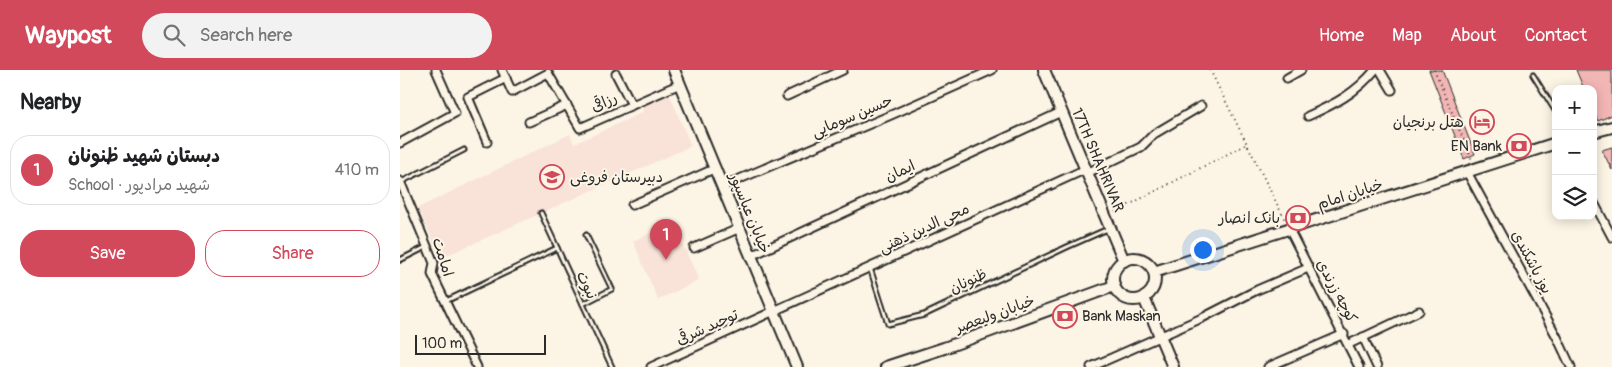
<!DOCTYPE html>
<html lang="en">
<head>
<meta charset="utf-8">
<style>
  body { margin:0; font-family:Pangolin,"Playpen Sans Arabic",sans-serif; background:#f2f2f2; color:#202124 }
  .controls { position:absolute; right:15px; top:15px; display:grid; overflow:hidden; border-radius:10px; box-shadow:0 2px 12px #0003 }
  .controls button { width:45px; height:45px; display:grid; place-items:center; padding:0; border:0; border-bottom:1px solid #e0e0e0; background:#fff; color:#202124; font:25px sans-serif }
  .scale { position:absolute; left:15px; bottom:12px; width:131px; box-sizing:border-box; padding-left:5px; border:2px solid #2b2b2b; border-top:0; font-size:14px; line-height:18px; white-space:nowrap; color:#2b2b2b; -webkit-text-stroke:4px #fcf5e5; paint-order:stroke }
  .you { position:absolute; left:802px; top:179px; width:18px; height:18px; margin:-12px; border:4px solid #fff; border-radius:50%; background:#1a73e8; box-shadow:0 0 0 8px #1a73e833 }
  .badge { display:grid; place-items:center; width:32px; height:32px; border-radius:50%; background:#d1495b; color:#fff; font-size:16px; font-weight:700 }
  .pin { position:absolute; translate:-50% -41px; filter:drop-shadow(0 1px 2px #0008) }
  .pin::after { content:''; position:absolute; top:26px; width:18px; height:15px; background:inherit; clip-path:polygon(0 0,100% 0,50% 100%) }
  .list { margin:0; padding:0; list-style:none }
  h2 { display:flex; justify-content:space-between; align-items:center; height:65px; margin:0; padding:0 20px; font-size:21px }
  h2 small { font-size:16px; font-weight:400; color:#757577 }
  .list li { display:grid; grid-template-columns:32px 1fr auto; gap:15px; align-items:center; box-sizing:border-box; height:70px; margin:0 10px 10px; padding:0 10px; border:1px solid #e0e0e0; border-radius:20px }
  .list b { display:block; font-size:19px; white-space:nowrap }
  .list p { margin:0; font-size:16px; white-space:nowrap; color:#757577 }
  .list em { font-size:16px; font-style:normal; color:#757577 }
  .actions { display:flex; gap:10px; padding:15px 20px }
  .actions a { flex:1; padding:11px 0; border:1px solid #d1495b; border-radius:20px; text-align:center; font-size:18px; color:#d1495b }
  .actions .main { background:#d1495b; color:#fff }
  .icon { flex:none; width:28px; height:28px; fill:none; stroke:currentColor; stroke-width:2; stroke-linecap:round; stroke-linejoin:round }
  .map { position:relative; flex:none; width:1212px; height:297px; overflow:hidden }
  header { display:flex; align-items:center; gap:30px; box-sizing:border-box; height:70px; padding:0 25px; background:#d1495b; color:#fff }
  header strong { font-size:24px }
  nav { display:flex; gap:28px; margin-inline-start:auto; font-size:18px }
  .search { width:350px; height:45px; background:#f2f2f2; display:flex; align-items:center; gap:12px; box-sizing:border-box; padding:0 18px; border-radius:28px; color:#757577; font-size:19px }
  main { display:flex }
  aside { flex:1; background:#fff }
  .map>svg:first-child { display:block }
  .built { fill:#f9e2d7 }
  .building { fill:#f2b6b5; stroke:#2b2b2b }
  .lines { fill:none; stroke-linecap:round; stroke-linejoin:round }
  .service-casing { stroke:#2b2b2b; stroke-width:7 }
  .minor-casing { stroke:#2b2b2b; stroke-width:11 }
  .secondary-casing { stroke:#2b2b2b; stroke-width:14 }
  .path { stroke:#2b2b2b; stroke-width:2; stroke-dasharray:1 4; stroke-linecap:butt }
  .service { stroke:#fcf5e5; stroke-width:3 }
  .minor { stroke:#fcf5e5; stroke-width:7 }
  .secondary { stroke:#fcf5e5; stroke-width:10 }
  .labels { text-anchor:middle; stroke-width:4; stroke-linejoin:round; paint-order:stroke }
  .street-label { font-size:15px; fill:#2b2b2b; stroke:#fcf5e5 }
  .poi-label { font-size:15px; fill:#2b2b2b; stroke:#fcf5e5; text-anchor:end }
</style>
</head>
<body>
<header>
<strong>Waypost</strong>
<div class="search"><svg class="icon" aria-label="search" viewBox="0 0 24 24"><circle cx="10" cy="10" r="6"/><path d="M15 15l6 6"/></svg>Search here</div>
<nav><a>Home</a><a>Map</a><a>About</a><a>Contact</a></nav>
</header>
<main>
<aside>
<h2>Nearby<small></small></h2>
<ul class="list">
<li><span class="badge">1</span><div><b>دبستان شهید ظنونان</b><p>School · شهید مرادپور</p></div><em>410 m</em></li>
</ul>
<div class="actions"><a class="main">Save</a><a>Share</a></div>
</aside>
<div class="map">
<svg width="1212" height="297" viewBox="0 0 1212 297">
  <rect width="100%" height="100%" fill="#fcf5e5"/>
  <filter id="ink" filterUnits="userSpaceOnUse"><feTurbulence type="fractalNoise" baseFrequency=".02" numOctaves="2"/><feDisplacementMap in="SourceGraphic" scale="10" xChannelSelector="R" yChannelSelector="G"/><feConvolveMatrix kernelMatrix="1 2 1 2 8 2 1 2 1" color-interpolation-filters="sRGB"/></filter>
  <g filter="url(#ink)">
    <!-- built -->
    <g class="built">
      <path d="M269,23L291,76L41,188L18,138L170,64L174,74L243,42L242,34Z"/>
      <path d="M273,153L299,210L258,230L233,171Z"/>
    </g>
    <!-- building -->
    <g class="building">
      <path d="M1029,0H1042L1075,84L1064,89Z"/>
      <path d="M1176,0H1212V45L1198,51L1193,40V19H1184Z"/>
      <path d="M1212,77V100L1202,80Z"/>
    </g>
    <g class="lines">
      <defs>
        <g id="service">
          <path d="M1133,5L1156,42"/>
          <path d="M1,112L64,80"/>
          <path d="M141,143L212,297"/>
          <path d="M0,190L26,177"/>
          <path d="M470,198L488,254L524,245L667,177L710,158"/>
          <path d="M46,231L157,178"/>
          <path d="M183,234L212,219L186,165"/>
        </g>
        <g id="minor">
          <path d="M102,0L112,22L148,3L180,58L280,14"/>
          <path d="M980,0L992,20"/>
          <path d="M216,4L232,35"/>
          <path d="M887,8L901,0"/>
          <path d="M387,26L443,0"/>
          <path d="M908,46C935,34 956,23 975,0"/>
          <path d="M129,52L167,35"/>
          <path d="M87,72L68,27L106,8"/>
          <path d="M0,73L55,43L36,0"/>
          <path d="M1067,102L1157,267L1171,297"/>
          <path d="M687,103L741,77L754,64L801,36"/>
          <path d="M0,111L34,193L32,204L77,297"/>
          <path d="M323,116L491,45L592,0"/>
          <path d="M1193,131L1212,167"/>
          <path d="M232,135L316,98"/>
          <path d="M889,159L959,297"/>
          <path d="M294,178L340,158"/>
          <path d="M351,186L661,42"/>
          <path d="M963,267L977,297"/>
          <path d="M949,274L1019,241"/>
          <path d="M251,297L686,99"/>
          <path d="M691,297L802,248L857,220L908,198"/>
          <path d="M868,297L944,264"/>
        </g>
        <g id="secondary">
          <path d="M274,0L397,297"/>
          <path d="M644,0L724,191"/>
          <path d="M1193,62L1212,57"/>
          <circle cx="734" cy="209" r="21"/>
          <path d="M754,202L1156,73"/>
          <path d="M744,228L773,297"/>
          <path d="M486,297L544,278L714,216"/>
        </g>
      </defs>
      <!-- service casing -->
      <use href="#service" class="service-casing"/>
      <!-- minor casing -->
      <use href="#minor" class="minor-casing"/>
      <!-- secondary casing -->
      <use href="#secondary" class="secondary-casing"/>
      <!-- path -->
      <g class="path">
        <path d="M810,0L885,150"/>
        <path d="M1034,0L1072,90"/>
        <path d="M715,142L847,74"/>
      </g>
      <!-- service -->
      <use href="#service" class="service"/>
      <!-- minor -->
      <use href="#minor" class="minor"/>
      <!-- secondary -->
      <use href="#secondary" class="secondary"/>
    </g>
  </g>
  <!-- icons -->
  <defs>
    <symbol id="hotel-ring" viewBox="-11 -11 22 22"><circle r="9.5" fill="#fcf5e5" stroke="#d1495b" stroke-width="1.5"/><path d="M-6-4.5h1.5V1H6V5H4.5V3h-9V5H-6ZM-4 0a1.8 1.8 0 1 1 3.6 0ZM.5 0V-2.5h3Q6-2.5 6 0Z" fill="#d1495b"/></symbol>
    <symbol id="bank-ring" viewBox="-11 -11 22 22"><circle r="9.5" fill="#fcf5e5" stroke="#d1495b" stroke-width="1.5"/><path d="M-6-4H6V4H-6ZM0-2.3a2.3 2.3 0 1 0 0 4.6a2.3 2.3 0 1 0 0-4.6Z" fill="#d1495b"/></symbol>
    <symbol id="school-ring" viewBox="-11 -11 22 22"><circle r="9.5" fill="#fcf5e5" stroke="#d1495b" stroke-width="1.5"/><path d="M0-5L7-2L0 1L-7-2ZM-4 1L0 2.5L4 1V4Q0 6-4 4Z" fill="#d1495b"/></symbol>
  </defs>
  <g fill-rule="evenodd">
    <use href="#hotel-ring" x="1068" y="38" width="28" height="28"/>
    <use href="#bank-ring" x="1105" y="62" width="28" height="28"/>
    <use href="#school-ring" x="138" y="93" width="28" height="28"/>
    <use href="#bank-ring" x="884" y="134" width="28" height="28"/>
    <use href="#bank-ring" x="651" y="232" width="28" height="28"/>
  </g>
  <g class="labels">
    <!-- street labels -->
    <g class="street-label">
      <text transform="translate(204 32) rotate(-24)" y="5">رزاقی</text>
      <text transform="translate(452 46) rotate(-23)" y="5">حسین سومایی</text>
      <text transform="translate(698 90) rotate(67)" y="5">17TH SHAHRIVAR</text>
      <text transform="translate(500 101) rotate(-25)" y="5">ایمان</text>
      <text transform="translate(950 124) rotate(-18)" y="5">خیابان امام</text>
      <text transform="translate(350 143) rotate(68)" y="5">خیابان عباسپور</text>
      <text transform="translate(524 158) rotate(-25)" y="5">محی الدین ذهنی</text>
      <text transform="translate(43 187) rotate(73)" y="5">امامت</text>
      <text transform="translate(1132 192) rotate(62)" y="5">یوز باشکندی</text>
      <text transform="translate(568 211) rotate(-25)" y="5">ظنونان</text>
      <text transform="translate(187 215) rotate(65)" y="5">نبوت</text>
      <text transform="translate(937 221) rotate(62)" y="5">کوچه زرندی</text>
      <text transform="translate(595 244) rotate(-20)" y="5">خیابان ولیعصر</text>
      <text transform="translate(307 257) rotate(-24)" y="5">توحید شرقی</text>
    </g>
    <!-- poi labels -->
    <g class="poi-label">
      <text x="1064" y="57">هتل برنجیان</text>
      <text x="1102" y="81">EN Bank</text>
      <text x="170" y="112" text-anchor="start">دبیرستان فروغی</text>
      <text x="880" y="153">بانک انصار</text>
      <text x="682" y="251" text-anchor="start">Bank Maskan</text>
    </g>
  </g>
</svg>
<div class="controls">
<button>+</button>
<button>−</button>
<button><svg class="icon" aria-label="layers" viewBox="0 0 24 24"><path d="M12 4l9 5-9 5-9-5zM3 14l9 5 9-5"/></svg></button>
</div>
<div class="scale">100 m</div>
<div class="you"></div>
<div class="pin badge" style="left:266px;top:190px">1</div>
</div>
</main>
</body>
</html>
